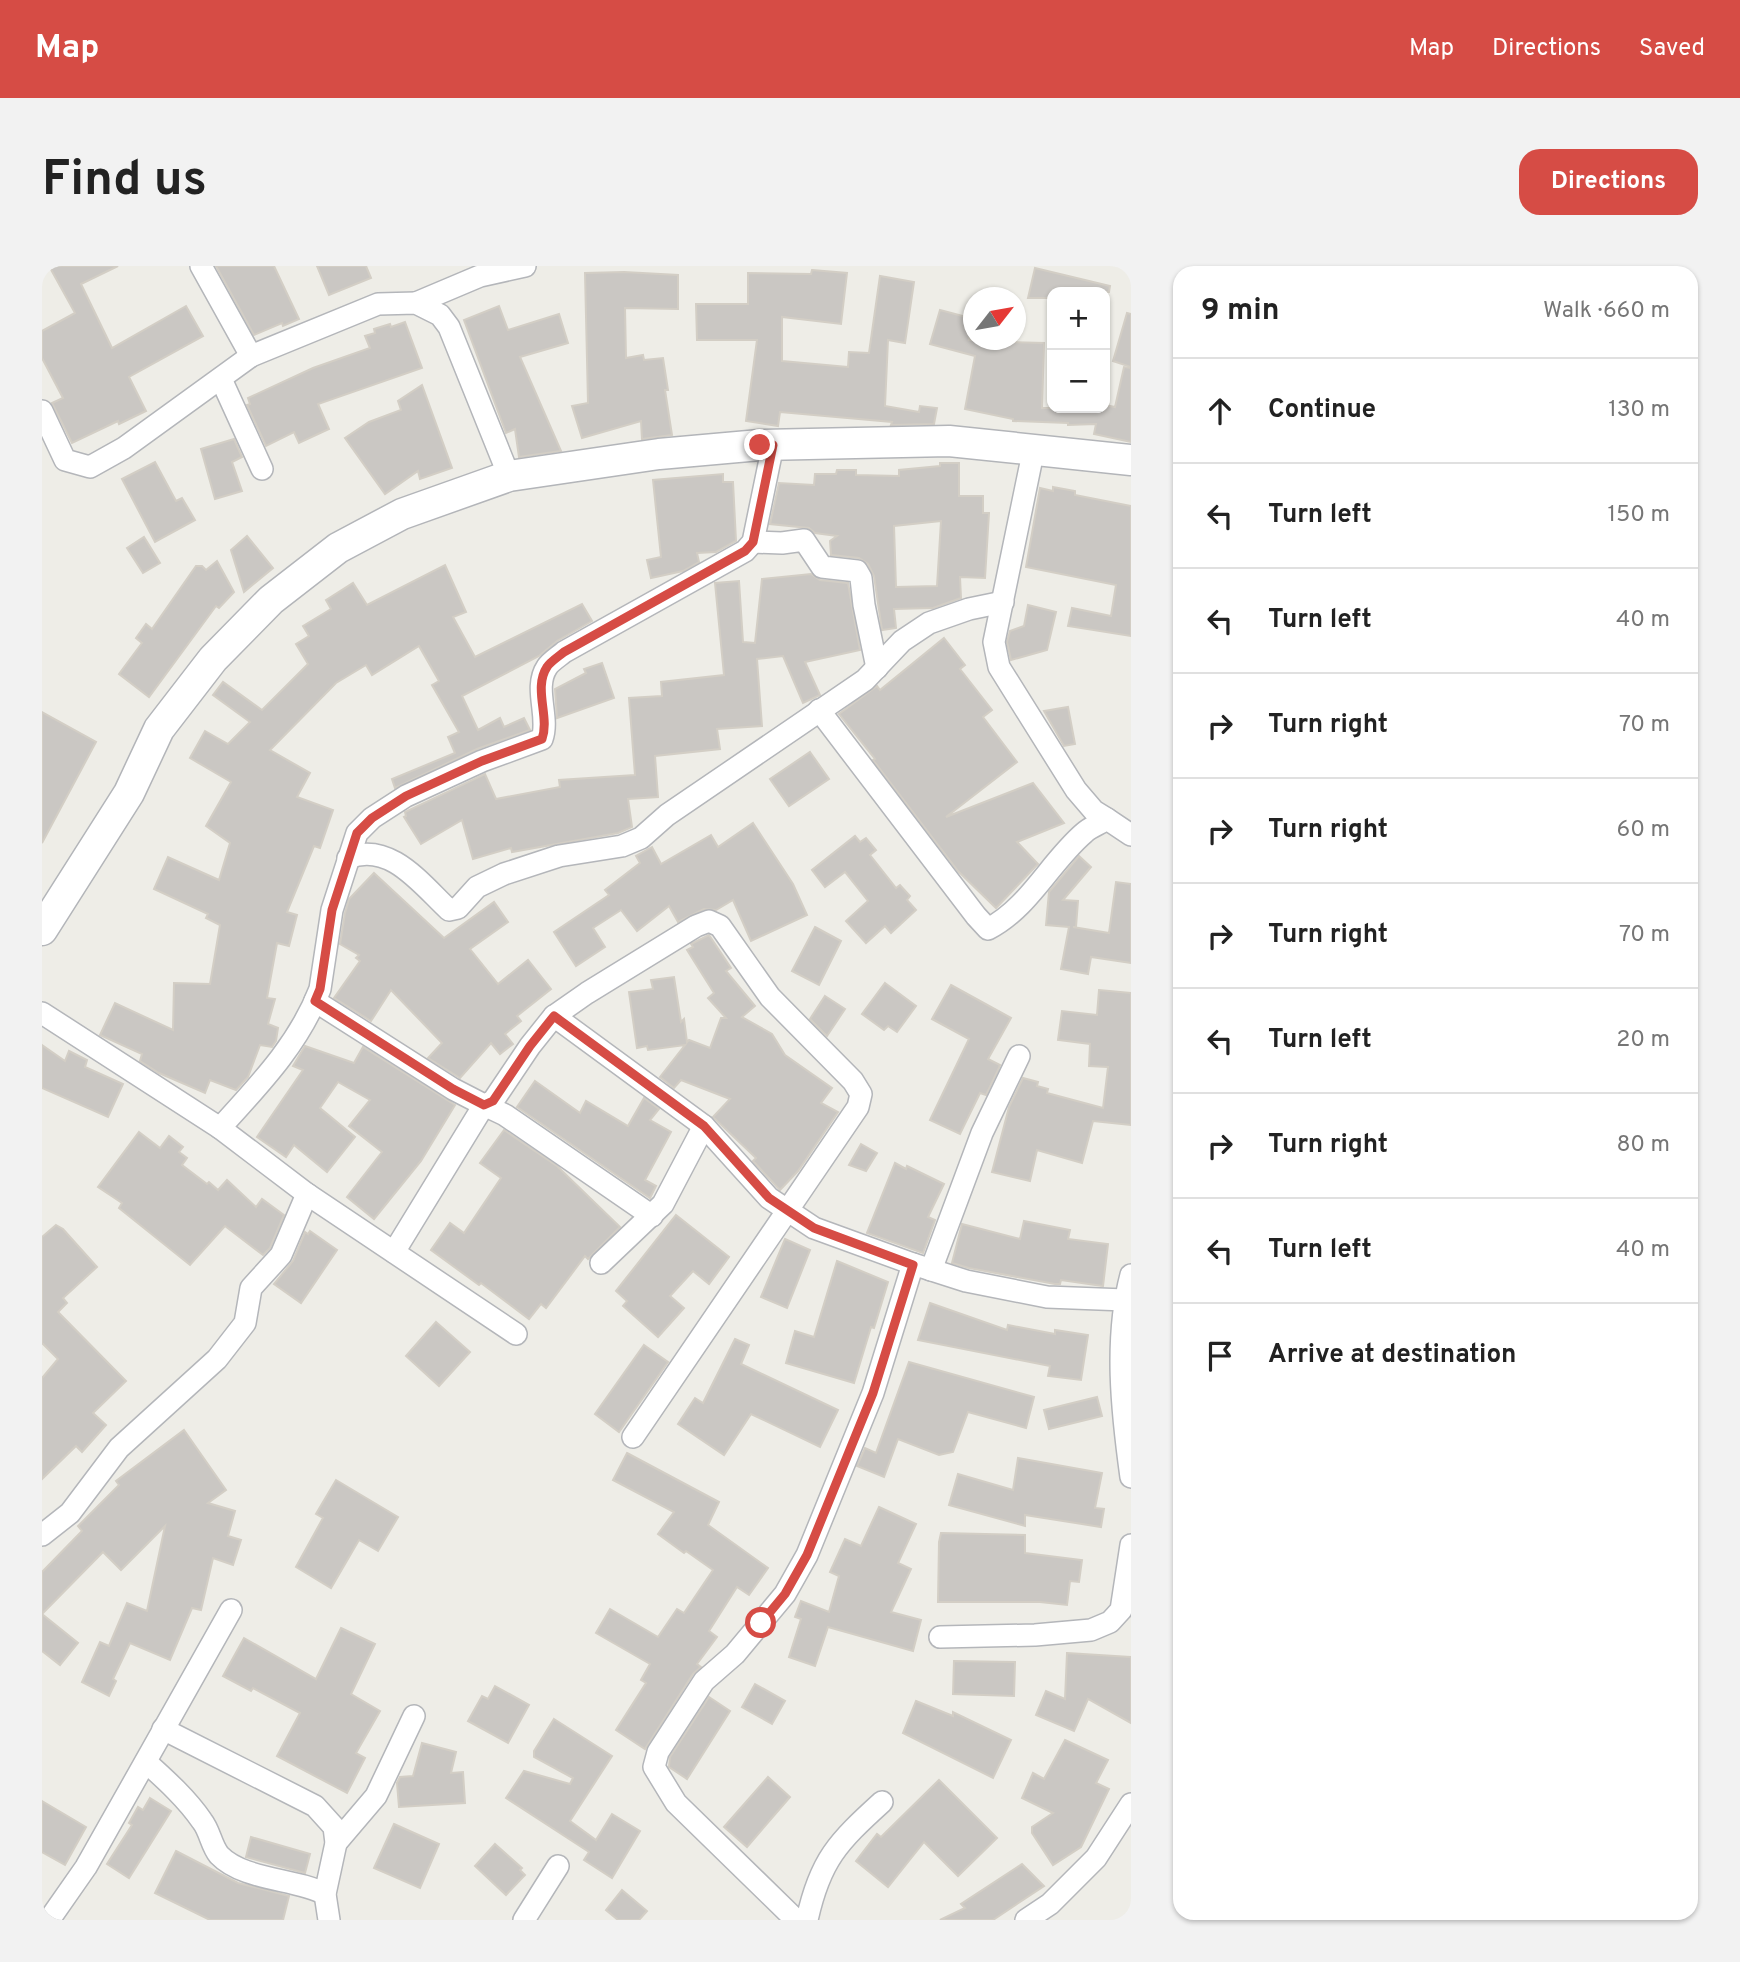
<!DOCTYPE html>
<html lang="en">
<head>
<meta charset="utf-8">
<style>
  body { margin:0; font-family:Overpass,sans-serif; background:#f2f2f2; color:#222 }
  .controls { position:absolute; right:21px; top:21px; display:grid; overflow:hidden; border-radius:14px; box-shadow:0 2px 5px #0004 }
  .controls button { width:63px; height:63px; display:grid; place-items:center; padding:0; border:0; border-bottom:2px solid #e0e0e0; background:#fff; color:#222; font:35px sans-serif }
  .compass { position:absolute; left:921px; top:21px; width:63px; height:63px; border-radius:50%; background:#fff; box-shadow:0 2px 5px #0004; rotate:59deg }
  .stop { position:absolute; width:21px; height:21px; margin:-16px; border:5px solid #d64c45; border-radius:50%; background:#fff }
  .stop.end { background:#d64c45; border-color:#fff; box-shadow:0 2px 7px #0008 }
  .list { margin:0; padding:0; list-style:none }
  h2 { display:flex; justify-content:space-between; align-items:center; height:91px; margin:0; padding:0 28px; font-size:30px }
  h2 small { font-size:23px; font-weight:400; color:#767676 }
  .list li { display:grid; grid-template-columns:46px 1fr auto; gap:21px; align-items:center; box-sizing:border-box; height:105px; padding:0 28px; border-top:2px solid #e0e0e0 }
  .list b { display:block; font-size:26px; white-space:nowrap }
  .list em { font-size:23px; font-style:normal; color:#767676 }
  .icon { flex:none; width:38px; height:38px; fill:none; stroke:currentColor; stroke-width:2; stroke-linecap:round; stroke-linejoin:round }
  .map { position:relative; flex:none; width:1089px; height:1654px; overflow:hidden; border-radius:21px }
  header { display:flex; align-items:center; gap:42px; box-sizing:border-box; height:98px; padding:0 35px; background:#d64c45; color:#fff }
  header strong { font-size:33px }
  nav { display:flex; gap:38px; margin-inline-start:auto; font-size:24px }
  .intro { display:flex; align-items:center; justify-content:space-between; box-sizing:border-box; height:168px; padding:0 42px }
  h1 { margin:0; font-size:49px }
  .button { padding:18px 32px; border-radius:21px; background:#d64c45; color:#fff; font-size:24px; font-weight:700 }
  main { display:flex; gap:42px; padding:0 42px }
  aside { flex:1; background:#fff; border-radius:21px; box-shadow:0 2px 5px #0004 }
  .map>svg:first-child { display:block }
  .building { fill:#cac7c3; stroke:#d3cec5; stroke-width:2; fill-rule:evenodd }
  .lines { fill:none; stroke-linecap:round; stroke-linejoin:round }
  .street-casing { stroke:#b4b6ba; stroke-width:24 }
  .secondary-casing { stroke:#b3b5b9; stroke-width:33 }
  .street { stroke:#fff; stroke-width:21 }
  .secondary { stroke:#fff; stroke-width:30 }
  .route { stroke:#d64c45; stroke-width:9 }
</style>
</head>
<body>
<header>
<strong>Map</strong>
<nav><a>Map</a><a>Directions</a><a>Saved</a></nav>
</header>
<div class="intro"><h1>Find us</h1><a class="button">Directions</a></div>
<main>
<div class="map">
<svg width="1089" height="1654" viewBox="0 0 1089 1654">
  <rect width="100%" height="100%" fill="#eeede7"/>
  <!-- building -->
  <g class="building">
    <path d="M7,0H76L39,18L70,82L144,40L161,70L87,111L104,145L77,158L76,155L30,177L10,137L21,132L0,92V65L33,47Z"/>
    <path d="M174,0H232L257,53L241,60L240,57L212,69Z"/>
    <path d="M275,0H324L329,12L287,29Z"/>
    <path d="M993,2L1068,20L1067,26H1010V32H986Z"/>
    <path d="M770,4L805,7L799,58L740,51V95L806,101L807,86L827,87L838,10L872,16L863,77L846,74L843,140L877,146L878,140L895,142L892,158L849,159L850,156L738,146L736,160L704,155L715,74H655L654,38H706V7L769,8Z"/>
    <path d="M582,6L636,9V43L583,42L584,92L601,89L602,94L621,92L626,124H623L630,169L600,173L599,155L540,172L530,140L546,137L543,7Z"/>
    <path d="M457,40L466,64L517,48L526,77L478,91L519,185L477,191L473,163L464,167L422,54Z"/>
    <path d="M898,44L932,53L927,74H967V76L1002,77L1000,142H1063V139L1073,141L1082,101L1089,102V176L1052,168L1054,158L1026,159V157L971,155V153L923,143L933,90L888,78Z"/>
    <path d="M1085,47L1089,48V101L1071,95Z"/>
    <path d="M363,56L380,102L276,138L287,163L257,177L252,166L224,180L205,139L208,138L206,132L271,102L328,82L323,70L333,67L332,63L348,58L349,61Z"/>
    <path d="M380,119L410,202L378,213L376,205L343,228L303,172L327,156L359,144L356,135Z"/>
    <path d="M192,173L200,191L190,196L200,225L173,233L159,183Z"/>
    <path d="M113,196L134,235L140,232L153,254L113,276L80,213Z"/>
    <path d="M898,197H917V230H941V247H947L943,312L918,311L919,332L891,342L852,343L854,362L840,364L832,310L826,298L817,292L789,289L788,275L795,270L773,267L767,262L728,258L737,217L772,219L773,208H794L795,204H814V209L857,210V204L898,200ZM899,255L895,320L854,321L852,260Z"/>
    <path d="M681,208V216H691L694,275L674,286L655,287L657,296L641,305L609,312L605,294L619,291L611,214Z"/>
    <path d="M1011,221L1033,225V229L1089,240V370L1026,360L1030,342L1069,350L1074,319L984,301L998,222L1011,225Z"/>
    <path d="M205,270L231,302L202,326L189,284Z"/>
    <path d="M102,271L118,297L101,307L85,282Z"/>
    <path d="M175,295L192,326L177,342L174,340L107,431L77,408L100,377L94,372L104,358L110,363L154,300H160L164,304Z"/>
    <path d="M403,299L424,346L411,351L433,391L540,338L550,355L515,375L497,390L420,430L436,464L458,452L462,461L482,452L488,464L435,483L353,522L350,513L413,487L406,471L417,466L390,419L397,415L377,380L330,409L324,399L294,417L228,484L268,507L255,531L291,544L278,582L272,580L245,646L255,649L247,680L235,677L225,732L233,733L226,758L236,762L234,775L230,781L218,779L206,811L194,824L168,814L163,827L117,807L98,795L100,788L58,769L73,737L131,764L132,717L168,718L178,659L164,652L166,648L112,623L126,591L177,614L188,577L164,560L189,516L148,492L163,465L186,478L208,456L171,429L181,416L220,444L266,398L254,378L267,370L261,360L289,343L284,334L311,317L325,339Z"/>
    <path d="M769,308L778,314L806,317L818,384L763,396L778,429L761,437L741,390L715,393L720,460L675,463L678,483L613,490L616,531L586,533L590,561L576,567L470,586L469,582L431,593L420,554L379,578L362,551L364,550L363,546L443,508L454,533L518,521L517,514L593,509L587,432L620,430L619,416L682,409L673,317L697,315L701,376L713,377L720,313Z"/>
    <path d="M986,339L1014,346L1005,384L969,394L965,376L968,365L982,360Z"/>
    <path d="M902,372L923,399L918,403L950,444L941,451L975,496L904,551L991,517L1022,557L975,576L996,598L954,642L916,605L831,494L833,493L797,448L835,420L838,424Z"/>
    <path d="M560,397L572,432L515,452L513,423L544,407L542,403Z"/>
    <path d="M1026,441L1033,478L1022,480L1002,445Z"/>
    <path d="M0,446L54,476L0,577Z"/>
    <path d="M768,486L787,513L747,540L728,513Z"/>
    <path d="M711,557L751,618L765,649L709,675L691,634L674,644L662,643L636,656L627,640L595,665L579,644L551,662L563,681L534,700L512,666L567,629L563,624L598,597L594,590L610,581L619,598L669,569L676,581Z"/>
    <path d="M813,570L818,576L824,572L834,584L828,589L854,622L858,619L868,630L865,634L874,644L849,667L843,660L824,677L804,655L826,635L803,606L783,621L770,604Z"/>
    <path d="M1037,590L1049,601L1021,634L1036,635L1034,661H1031L1067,667L1074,616L1089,618V697L1049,691L1046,708L1019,703L1027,661L1004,659L1007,626Z"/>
    <path d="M332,607L402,672L452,636L466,656L428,683L456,718L486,694L509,723L475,750L479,755L463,768L471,778L458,788L449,777L418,812L386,792L400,777L349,724L329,755L292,732L318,695L314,692L317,689L298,678L303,647L307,633Z"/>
    <path d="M773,661L799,675L777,719L750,705Z"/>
    <path d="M667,669L689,702L684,705L713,740L700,751L730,768L743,789L790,822L779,837L796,846L756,905L738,924L711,895L714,892L671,851L688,833L639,814L632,822L618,811L643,779L606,784L605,780L595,782L587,726L611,723L609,714L632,711L639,756L642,753L645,776L647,774L668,782L679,752H684L666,732L672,727L645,684L651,681L649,678Z"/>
    <path d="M843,717L874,740L855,766L846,760L842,764L820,748Z"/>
    <path d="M909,719L969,752L946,793L958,799L956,804L944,829L938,827L918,868L888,854L927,773L890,753Z"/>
    <path d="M1057,724L1089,727V859L1051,855L1040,897L995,884L988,915L950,906L967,841L981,812L996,816L995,820L1006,823L1005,827L1061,842L1066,801L1047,800L1048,778L1016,774L1020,745L1055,749Z"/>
    <path d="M783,730L803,743L785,770L768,753Z"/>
    <path d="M0,779L23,795L27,785L45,794L43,801L81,818L66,851L0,822Z"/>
    <path d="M263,780L312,797L321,781L413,839L379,895L332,953L305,931L340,886L307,860L328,834L296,816L278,842L313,871L285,906L252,879L244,891L215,871L261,804L251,800Z"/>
    <path d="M493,815L538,847L544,835L586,860L602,832L617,843L608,854L629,866L603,914L614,920L608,932L475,841Z"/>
    <path d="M462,864L515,900L578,961L546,993L543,990L504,1042L499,1038L487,1053L439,1017L437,1019L389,984L408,957L422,967L459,912L438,897Z"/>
    <path d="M97,866L118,882L127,870L141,881L137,886L145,892L140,899L165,918L167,916L176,924L185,914L214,941L220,933L242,949L228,982L221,989L183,960L148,999L77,942L80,937L56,921Z"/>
    <path d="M819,878L835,887L824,905L807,899Z"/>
    <path d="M853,897L864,903L865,900L902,918L886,951L893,954L881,987L825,967Z"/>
    <path d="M634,949L687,991L667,1018L651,1005L628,1030L642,1042L616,1071L581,1040L585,1035L574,1025Z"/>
    <path d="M982,955L1028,964L1026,973L1066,978L1061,1020L1019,1014L1018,1018H1013L927,1002L910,997L920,958L978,973Z"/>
    <path d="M14,959L21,963L55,1001L21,1032L25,1037L16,1046L84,1115L51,1147L64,1159L40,1186L34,1180L0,1213V1112L16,1093L0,1077V971Z"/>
    <path d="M268,965L295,984L259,1037L232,1018L251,995L263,966L266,968Z"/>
    <path d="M743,973L768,984L745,1042L719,1031Z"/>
    <path d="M795,995L846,1016L832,1062L829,1061L812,1117L744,1097L753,1065L772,1071Z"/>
    <path d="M888,1037L965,1064L966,1059L1013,1068V1064L1046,1069L1039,1114L1006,1110L1008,1100L876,1074Z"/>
    <path d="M394,1056L428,1086L397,1120L364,1090Z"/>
    <path d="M693,1073L707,1079L699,1098L796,1144L778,1181L709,1148L682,1189L636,1158L653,1132L661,1137Z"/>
    <path d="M602,1079L626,1096L577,1166L553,1148Z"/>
    <path d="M867,1096L992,1131L984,1162L926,1146L911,1186L897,1189L856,1173L842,1211L815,1200L823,1182L834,1187Z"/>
    <path d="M1055,1131L1060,1150L1007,1163L1002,1144Z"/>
    <path d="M142,1164L184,1224L166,1237L193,1245L186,1270L199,1274L191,1299L171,1292L159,1344L150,1342L128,1394L88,1377L71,1413L74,1415L67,1430L40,1416L58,1376L67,1380L85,1337L105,1345L123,1260L79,1304L61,1286L0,1348V1306L40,1265L36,1260L77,1219L74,1215Z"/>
    <path d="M585,1187L677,1236L666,1259L726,1302L707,1329L695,1321L667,1365L675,1371L655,1398L659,1401L651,1408L603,1483L574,1464L604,1417L599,1414L608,1398L554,1367L568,1343L616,1371L635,1343L642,1347L671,1304L644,1285L642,1287L616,1268L632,1246L571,1214Z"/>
    <path d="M976,1192L1060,1207L1053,1242L1062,1243L1059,1261L983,1249V1260L907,1239L916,1208L971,1224Z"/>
    <path d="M294,1214L356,1251L336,1285L317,1274L289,1322L254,1301L281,1252L274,1248Z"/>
    <path d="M837,1241L874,1258L856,1297L869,1303L849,1346L879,1354L871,1385L786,1361L773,1400L747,1391L759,1353L753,1351L759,1335L787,1346L797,1310L788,1306L803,1273L819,1280Z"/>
    <path d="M899,1267L983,1269V1287L1040,1294L1037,1316L1028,1315L1025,1339L998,1336H896L897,1276Z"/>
    <path d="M0,1348L36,1377L18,1399L0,1385Z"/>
    <path d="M299,1362L333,1378L309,1428L338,1445L314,1487L323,1492L305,1527L235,1490L258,1447L211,1422L209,1425L181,1410L202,1372L274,1413Z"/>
    <path d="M1025,1387L1089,1391V1457L1046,1433L1032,1465L994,1449L1004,1425L1023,1433Z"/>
    <path d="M912,1395L973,1396L972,1430L911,1428Z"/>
    <path d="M713,1418L743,1435L730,1458L700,1441Z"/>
    <path d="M453,1420L487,1439L466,1477L426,1455L440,1430L446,1433Z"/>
    <path d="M667,1431L688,1445L645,1513L627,1501L628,1491Z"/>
    <path d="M874,1435L911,1450V1446L969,1474L951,1512L861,1467Z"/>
    <path d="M512,1453L570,1490L528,1555L554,1574L570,1548L598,1565L570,1612L542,1594L547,1586L464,1532L482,1505L528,1518L531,1512L492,1491V1485Z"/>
    <path d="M1023,1474L1066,1494L1054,1517L1067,1523L1039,1581L1011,1599L990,1567V1561L1011,1547L980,1532L991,1507L1002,1513Z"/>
    <path d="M380,1477L414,1486L409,1507L421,1506L423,1537L357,1541L355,1517L358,1511L371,1510Z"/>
    <path d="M726,1511L748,1531L705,1581L682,1561Z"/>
    <path d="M897,1514L955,1572L916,1610L882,1576L846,1621L814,1595L835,1568L839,1571Z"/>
    <path d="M108,1532L129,1545L87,1612L65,1598L90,1559L87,1557L96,1541L101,1544Z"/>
    <path d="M0,1535L44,1561L23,1599L0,1586Z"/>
    <path d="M352,1558L397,1578L378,1622L332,1602Z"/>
    <path d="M209,1571L268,1588L263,1607L204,1591Z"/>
    <path d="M453,1578L480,1602L478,1604L483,1609L464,1629L433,1600Z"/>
    <path d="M134,1585L196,1617L247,1630L241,1654H168L113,1627Z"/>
    <path d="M980,1598L1002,1620L951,1654H898L923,1642L919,1638Z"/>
    <path d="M580,1624L605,1645L597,1654H576L564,1644Z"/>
  </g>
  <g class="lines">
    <defs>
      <g id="street">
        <path d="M159,0L209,90"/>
        <path d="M374,37L438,10L483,0"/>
        <path d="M179,113L220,203"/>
        <path d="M0,145L23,194L48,201L82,182L209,90L336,38L374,37L398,49L407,61L467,210"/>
        <path d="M992,182L952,376L957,401L1034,524L1052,545L1065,553"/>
        <path d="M711,276L740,277L762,274L780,301L815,305L819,312L822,339L835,402"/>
        <path d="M777,444L934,650L946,663C987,642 1008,596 1042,567C1048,561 1058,558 1065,553L1089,569"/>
        <path d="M306,592C348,575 379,618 407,644L416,642L435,621L462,608L517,590L580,580L599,572L625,549L823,414L860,375L887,357L927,343L961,336"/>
        <path d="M273,735L411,823L442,839L451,835L488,780L512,750L545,727L654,660L667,655L678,660L728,731L811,815L819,828L816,841L591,1171"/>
        <path d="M0,747L178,862L265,928L474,1068"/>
        <path d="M512,750L662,860L727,932L772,962L871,998L924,1015L1005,1031L1083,1034"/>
        <path d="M178,862C217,819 257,778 278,723L290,644L315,567L330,552L364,530L440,495L500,473C508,451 491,422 505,401C508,396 516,391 522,386L703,285L711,276L731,179"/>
        <path d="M352,986L442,839L463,849L610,950"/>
        <path d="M559,997L621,938L662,860"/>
        <path d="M889,1004L940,867L977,790"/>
        <path d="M1089,1009C1072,1073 1080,1146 1089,1211"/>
        <path d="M0,1269L28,1247L77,1182L175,1093L203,1057L209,1022L239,989L265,928"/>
        <path d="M898,1371L993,1369L1049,1364L1068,1356L1079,1344L1089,1279"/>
        <path d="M121,1463L273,1540L292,1561L294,1577L283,1628L287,1654"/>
        <path d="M104,1496C124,1514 145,1533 160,1555C168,1565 169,1579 177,1589C202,1615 254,1612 283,1628"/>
        <path d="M294,1577L334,1530L372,1450"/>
        <path d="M7,1654L44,1601L189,1344"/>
        <path d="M482,1654L516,1600"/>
        <path d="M754,1654L634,1537L612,1501L616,1486L662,1415L693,1388L743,1328L765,1289L831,1127L871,998"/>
        <path d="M765,1654C778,1594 796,1576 840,1536"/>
        <path d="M984,1654L1008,1638L1054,1592L1089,1538"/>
      </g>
      <path id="secondary" d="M0,664L87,527L117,463L171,393L229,334L296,282L360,248L467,210L617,188L718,179L907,175L1089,194"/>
    </defs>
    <!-- street casing -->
    <use href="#street" class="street-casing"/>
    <!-- secondary casing -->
    <use href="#secondary" class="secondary-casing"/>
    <!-- street -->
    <use href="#street" class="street"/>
    <!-- secondary -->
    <use href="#secondary" class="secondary"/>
  </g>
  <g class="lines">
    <!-- route -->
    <path class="route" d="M718,179H731L711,276L703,285L522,386C516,391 508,396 505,401C491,422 508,451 500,473L440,495L364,530L330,552L315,567L290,644L278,723L273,735L411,823L442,839L451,835L488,780L512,750L662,860L727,932L772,962L871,999L831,1127L765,1289L743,1328L719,1357"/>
  </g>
</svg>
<div class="controls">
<button>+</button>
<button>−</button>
</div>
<svg class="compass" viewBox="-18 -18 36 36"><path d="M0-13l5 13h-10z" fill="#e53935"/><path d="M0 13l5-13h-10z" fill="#767676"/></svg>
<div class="stop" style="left:719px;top:1357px"></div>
<div class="stop end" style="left:718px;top:179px"></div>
</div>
<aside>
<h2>9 min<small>Walk · 660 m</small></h2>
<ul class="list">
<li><svg class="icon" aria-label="ahead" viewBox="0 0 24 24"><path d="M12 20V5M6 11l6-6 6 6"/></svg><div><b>Continue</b></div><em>130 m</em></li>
<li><svg class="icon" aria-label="left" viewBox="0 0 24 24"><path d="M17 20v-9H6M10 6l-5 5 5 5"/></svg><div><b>Turn left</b></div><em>150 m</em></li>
<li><svg class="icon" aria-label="left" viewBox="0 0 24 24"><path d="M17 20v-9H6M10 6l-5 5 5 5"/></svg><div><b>Turn left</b></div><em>40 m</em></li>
<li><svg class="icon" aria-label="right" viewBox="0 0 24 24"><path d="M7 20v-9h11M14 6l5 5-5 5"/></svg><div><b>Turn right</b></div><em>70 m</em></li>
<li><svg class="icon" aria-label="right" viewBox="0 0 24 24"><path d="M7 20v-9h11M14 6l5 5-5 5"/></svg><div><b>Turn right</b></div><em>60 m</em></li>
<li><svg class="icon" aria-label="right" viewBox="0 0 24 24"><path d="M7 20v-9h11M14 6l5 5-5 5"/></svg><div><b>Turn right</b></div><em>70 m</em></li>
<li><svg class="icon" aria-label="left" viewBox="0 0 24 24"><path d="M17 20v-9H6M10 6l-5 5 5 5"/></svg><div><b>Turn left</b></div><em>20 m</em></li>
<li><svg class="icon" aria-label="right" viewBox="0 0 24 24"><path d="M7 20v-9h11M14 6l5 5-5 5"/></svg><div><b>Turn right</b></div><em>80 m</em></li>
<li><svg class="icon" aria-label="left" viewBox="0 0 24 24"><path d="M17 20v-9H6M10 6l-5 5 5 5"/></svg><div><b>Turn left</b></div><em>40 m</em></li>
<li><svg class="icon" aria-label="arrive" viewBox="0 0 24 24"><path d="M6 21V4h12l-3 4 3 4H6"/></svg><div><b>Arrive at destination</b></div></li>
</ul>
</aside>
</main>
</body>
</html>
